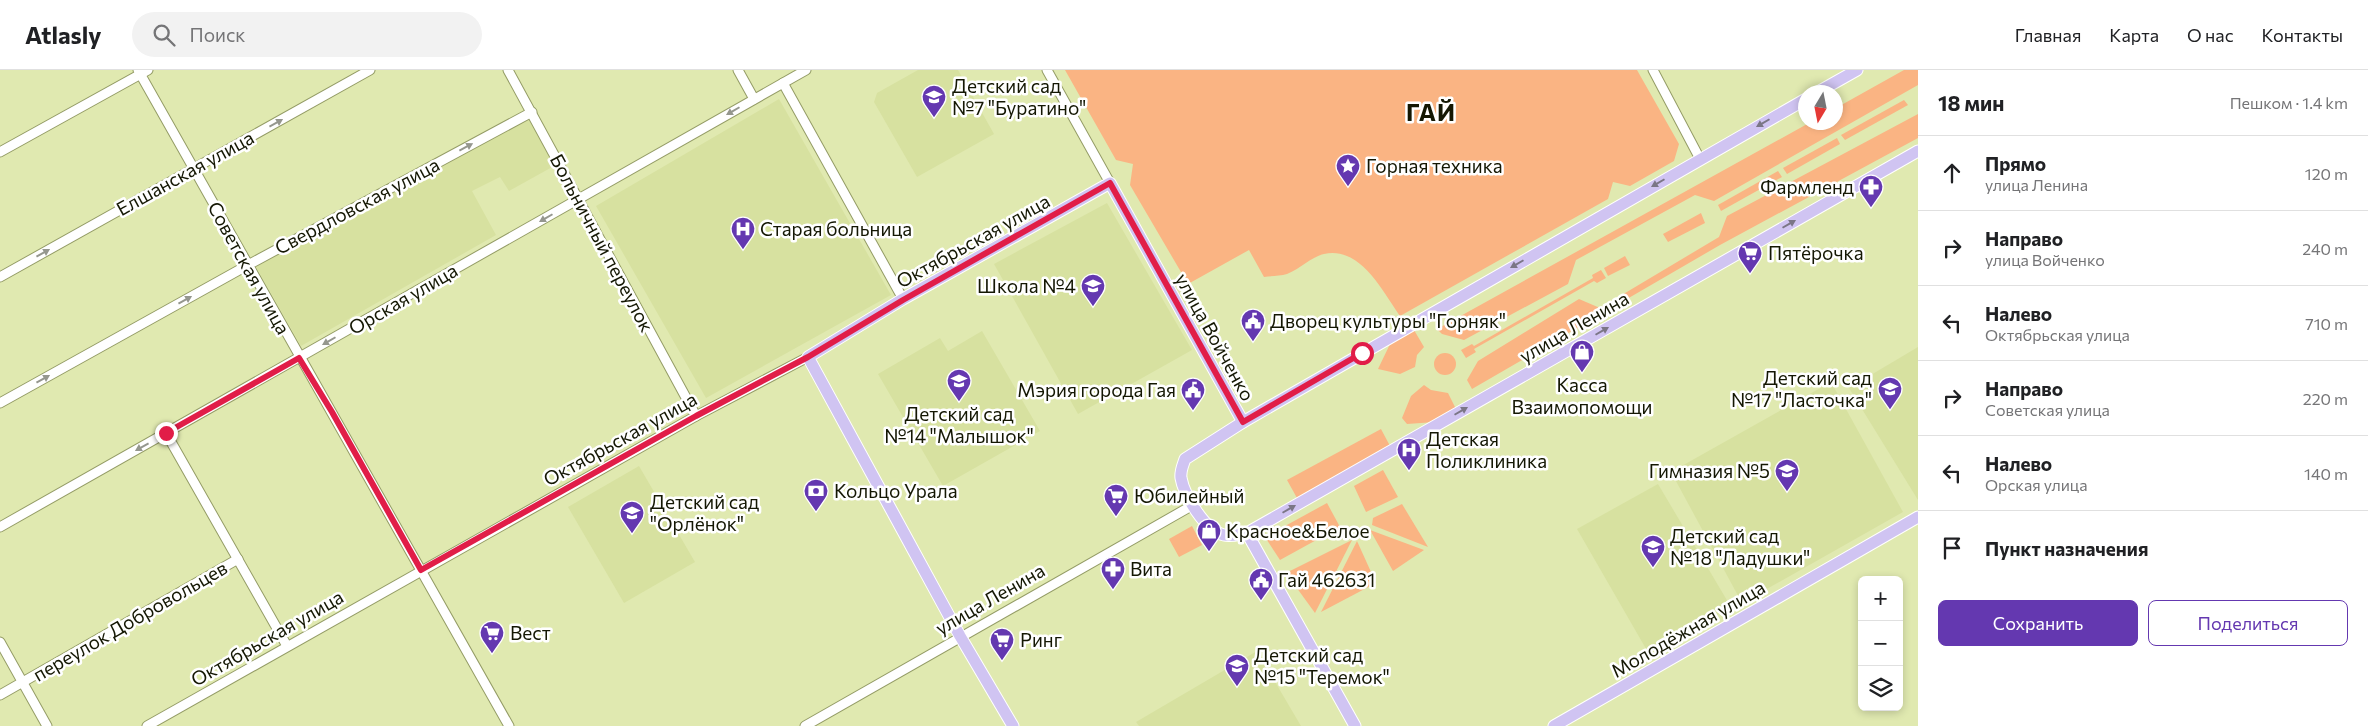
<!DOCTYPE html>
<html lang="ru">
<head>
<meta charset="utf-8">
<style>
  body { margin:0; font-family:Commissioner,sans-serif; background:#f2f2f2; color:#202124 }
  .controls { position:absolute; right:15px; bottom:15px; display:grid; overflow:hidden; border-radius:8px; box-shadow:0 2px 8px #0003 }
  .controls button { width:45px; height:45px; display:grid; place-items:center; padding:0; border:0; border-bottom:1px solid #e0e0e0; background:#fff; color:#202124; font:25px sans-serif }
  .compass { position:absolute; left:1798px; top:15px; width:45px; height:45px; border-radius:50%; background:#fff; box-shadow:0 2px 8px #0003; rotate:190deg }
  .stop { position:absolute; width:15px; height:15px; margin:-11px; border:4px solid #e11d48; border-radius:50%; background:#fff }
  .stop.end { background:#e11d48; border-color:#fff; box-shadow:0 1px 5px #0008 }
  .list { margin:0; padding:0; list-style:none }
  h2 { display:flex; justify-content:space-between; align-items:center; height:65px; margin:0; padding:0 20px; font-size:21px }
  h2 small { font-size:16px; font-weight:400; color:#757577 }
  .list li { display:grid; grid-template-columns:32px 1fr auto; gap:15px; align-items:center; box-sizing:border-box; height:75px; padding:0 20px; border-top:1px solid #e0e0e0 }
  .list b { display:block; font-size:19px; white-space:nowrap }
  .list p { margin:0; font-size:16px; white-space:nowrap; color:#757577 }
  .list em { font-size:16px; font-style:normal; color:#757577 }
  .actions { display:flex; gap:10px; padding:15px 20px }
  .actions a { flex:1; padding:11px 0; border:1px solid #6438b0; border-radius:8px; text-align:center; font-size:18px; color:#6438b0 }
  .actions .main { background:#6438b0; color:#fff }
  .icon { flex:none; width:28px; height:28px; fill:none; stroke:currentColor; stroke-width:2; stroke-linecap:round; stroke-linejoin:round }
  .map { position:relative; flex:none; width:1918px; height:656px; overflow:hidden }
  header { display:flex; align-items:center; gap:30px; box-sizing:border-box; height:70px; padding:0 25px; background:#fff; border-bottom:1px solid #e0e0e0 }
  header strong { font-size:24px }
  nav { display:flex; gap:28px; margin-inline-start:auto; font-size:18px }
  .search { width:350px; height:45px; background:#f2f2f2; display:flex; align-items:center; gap:12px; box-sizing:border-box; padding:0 18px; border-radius:28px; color:#757577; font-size:19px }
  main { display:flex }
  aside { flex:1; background:#fff }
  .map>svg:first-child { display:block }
  .built { fill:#d7e1a0 }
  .green { fill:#fab483 }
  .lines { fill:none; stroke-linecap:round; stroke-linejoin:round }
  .minor-casing { stroke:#949c66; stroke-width:11 }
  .major-casing { stroke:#fff; stroke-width:13 }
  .minor { stroke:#fff; stroke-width:9 }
  .major { stroke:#d0c4f2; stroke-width:11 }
  .oneway { fill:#95978e }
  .oneway2 { fill:#7b7686 }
  .route { stroke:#e11d48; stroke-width:6 }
  .labels { text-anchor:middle; stroke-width:5; stroke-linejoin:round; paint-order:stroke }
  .poi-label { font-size:19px; fill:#141703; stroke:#fff; text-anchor:start }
  .street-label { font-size:19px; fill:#141703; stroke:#fff }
  .district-label { font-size:24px; font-weight:bold; letter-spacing:1px; fill:#141703; stroke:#fff }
</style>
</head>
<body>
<header>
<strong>Atlasly</strong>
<div class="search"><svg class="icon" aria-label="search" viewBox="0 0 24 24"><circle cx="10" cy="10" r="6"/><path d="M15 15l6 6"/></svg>Поиск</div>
<nav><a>Главная</a><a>Карта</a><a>О нас</a><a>Контакты</a></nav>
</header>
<main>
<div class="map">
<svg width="1918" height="656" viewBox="0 0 1918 656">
  <rect width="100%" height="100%" fill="#e0e9b0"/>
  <!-- built -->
  <g class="built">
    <path d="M918,0H958L994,64L917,107L874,32L877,23Z"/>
    <path d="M779,29L891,225L706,328L596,136Z"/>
    <path d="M529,46L554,96L509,121L500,107L472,121L496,165L301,276L255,195Z"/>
    <path d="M1107,133L1192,280L1078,344L994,194Z"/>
    <path d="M982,261L1040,361L943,416L878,304L940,268L948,281Z"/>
    <path d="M1918,277V430L1849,318Z"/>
    <path d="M1831,312L1903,442L1742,533L1671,402Z"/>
    <path d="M639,396L695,492L624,533L568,437Z"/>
    <path d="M1658,414L1731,537L1649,584L1577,459Z"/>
    <path d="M1257,581L1301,656H1139L1136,652Z"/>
  </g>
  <!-- green -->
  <g class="green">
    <path d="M1065,0H1637L1679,74L1674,91L1630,116L1613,112L1608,129L1400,246C1383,222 1361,176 1324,184C1311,187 1300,199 1287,204C1280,206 1271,206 1264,207L1249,180L1188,214L1130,115L1133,94L1116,90Z"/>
    <path d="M1904,0H1918V15L1714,131L1695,125L1576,190L1568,214L1464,270L1442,264L1437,259L1809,53L1836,52V38Z"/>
    <path d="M1904,30L1908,35L1845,70L1841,65Z"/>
    <path d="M1918,44V68L1720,175L1472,319L1467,310L1478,291L1579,229L1600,238L1719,167L1727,146Z"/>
    <path d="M1837,68L1840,74L1787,104L1783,98Z"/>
    <path d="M1778,101L1782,107L1721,141L1718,135Z"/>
    <path d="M1701,143L1705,153L1668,172L1663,164Z"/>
    <path d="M1625,186L1630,195L1608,206L1604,198Z"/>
    <path d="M1601,200L1606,208L1597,213L1594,211L1474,279L1476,282L1466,288L1461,280L1472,274L1474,276L1593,208L1592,205Z"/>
    <path d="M1414,260L1424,277L1417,285L1415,297L1400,304L1378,299L1391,272Z"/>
    <circle cx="1445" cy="294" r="11"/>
    <path d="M1424,315L1431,320L1448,323L1456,339L1435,352L1407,354L1402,348L1411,326Z"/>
    <path d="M1381,359L1390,376L1297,428L1287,410Z"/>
    <path d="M1383,400L1398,427L1366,442L1354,416Z"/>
    <path d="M1327,433L1340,457L1280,490L1265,467Z"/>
    <path d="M1402,434L1428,477L1372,455L1373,448Z"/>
    <path d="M1192,456L1202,475L1179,487L1169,469Z"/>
    <path d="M1370,460L1424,480L1393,501Z"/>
    <path d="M1352,470L1315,543L1286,503Z"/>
    <path d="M1357,471L1376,513L1321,542Z"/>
  </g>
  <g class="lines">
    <defs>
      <g id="minor">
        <path d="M138,0L509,656"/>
        <path d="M508,0L696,346"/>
        <path d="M738,0L754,29"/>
        <path d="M1047,0L1110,113"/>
        <path d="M1653,0L1700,89"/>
        <path d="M783,13L903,229"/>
        <path d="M0,82L148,0"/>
        <path d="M0,207L370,0"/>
        <path d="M0,333L248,195L532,42"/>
        <path d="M166,363L287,576"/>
        <path d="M0,457L806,0"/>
        <path d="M0,572L47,656"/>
        <path d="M0,625L238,489"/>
        <path d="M147,656L696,346L808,287"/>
        <path d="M805,656L1193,435"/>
      </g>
      <g id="major">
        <path d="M1818,22L1857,0"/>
        <path d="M1247,463L1918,81"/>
        <path d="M1013,656L960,566L808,287L903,229L1110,113L1243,352"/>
        <path d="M1355,656L1247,463C1240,464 1231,467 1224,465C1205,461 1184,425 1181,408C1180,401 1183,395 1185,389L1243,352L1806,29"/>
        <path d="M1554,656L1918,447"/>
      </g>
    </defs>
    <!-- minor casing -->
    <use href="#minor" class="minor-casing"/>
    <!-- major casing -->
    <use href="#major" class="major-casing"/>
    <!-- minor -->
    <use href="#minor" class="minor"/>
    <!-- major -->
    <use href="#major" class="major"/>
  </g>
  <!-- one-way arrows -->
  <defs><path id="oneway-solid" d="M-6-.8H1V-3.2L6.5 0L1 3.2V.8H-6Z" transform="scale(1.25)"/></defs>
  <g class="oneway">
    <use href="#oneway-solid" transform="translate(733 41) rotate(150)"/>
    <use href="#oneway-solid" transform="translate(276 53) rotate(-29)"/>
    <use href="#oneway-solid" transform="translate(466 77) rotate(-28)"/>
    <use href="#oneway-solid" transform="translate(546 148) rotate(150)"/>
    <use href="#oneway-solid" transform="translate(43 183) rotate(-29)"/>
    <use href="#oneway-solid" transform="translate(185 230) rotate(-29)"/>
    <use href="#oneway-solid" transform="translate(329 271) rotate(150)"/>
    <use href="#oneway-solid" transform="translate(43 309) rotate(-29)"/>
    <use href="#oneway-solid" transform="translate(142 377) rotate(151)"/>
  </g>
  <g class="oneway2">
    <use href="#oneway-solid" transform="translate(1763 53) rotate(150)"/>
    <use href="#oneway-solid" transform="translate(1658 113) rotate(150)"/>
    <use href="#oneway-solid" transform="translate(1789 154) rotate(-30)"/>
    <use href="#oneway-solid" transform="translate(1517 194) rotate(150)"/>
    <use href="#oneway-solid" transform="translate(1602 261) rotate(-30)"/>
    <use href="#oneway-solid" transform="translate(1461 341) rotate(-30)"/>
    <use href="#oneway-solid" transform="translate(1289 439) rotate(-30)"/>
  </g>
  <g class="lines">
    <!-- route -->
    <path class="route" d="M166,363L299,288L332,342L421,500L696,346L808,287L903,230L1110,113L1243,352L1362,283"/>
  </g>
  <!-- icons -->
  <defs>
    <symbol id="school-pin" viewBox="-11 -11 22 30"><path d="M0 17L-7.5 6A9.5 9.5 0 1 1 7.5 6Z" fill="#6438b0" stroke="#fff"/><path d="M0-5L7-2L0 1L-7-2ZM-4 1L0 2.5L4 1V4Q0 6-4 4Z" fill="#fff"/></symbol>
    <symbol id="sight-pin" viewBox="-11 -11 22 30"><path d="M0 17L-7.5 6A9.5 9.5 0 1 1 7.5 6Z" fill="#6438b0" stroke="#fff"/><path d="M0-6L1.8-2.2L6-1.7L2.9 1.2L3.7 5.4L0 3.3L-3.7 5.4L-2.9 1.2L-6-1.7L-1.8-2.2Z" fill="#fff"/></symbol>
    <symbol id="pharmacy-pin" viewBox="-11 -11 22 30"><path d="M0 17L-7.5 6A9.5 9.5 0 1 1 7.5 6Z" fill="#6438b0" stroke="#fff"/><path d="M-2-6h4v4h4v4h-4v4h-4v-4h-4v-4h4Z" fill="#fff"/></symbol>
    <symbol id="hospital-pin" viewBox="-11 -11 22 30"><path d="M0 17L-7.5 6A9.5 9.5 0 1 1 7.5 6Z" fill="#6438b0" stroke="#fff"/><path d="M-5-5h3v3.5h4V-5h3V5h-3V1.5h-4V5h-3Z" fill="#fff"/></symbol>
    <symbol id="supermarket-pin" viewBox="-11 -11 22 30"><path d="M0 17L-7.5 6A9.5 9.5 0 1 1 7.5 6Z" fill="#6438b0" stroke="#fff"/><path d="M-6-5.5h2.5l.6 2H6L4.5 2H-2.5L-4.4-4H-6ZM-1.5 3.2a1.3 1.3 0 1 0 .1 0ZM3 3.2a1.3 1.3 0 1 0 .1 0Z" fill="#fff"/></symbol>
    <symbol id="civic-pin" viewBox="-11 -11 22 30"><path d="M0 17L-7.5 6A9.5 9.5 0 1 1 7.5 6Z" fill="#6438b0" stroke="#fff"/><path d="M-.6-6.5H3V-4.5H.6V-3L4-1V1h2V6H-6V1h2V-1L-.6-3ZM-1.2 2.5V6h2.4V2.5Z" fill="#fff"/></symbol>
    <symbol id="shop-pin" viewBox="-11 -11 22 30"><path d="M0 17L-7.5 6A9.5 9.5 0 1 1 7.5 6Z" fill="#6438b0" stroke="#fff"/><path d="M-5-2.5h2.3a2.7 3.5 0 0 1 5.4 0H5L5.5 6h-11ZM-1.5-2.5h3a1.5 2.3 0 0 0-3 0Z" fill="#fff"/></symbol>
    <symbol id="bank-pin" viewBox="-11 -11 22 30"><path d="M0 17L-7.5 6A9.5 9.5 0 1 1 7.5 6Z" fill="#6438b0" stroke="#fff"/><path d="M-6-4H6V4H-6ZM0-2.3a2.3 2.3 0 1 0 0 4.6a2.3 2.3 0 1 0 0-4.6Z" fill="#fff"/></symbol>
  </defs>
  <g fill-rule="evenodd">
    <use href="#school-pin" x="920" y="13" width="28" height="38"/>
    <use href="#sight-pin" x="1334" y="82" width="28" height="38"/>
    <use href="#pharmacy-pin" x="1857" y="103" width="28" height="38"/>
    <use href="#hospital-pin" x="729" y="145" width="28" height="38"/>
    <use href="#supermarket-pin" x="1736" y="169" width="28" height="38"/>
    <use href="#school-pin" x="1079" y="202" width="28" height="38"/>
    <use href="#civic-pin" x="1239" y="237" width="28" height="38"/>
    <use href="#shop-pin" x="1568" y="268" width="28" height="38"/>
    <use href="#school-pin" x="945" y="297" width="28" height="38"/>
    <use href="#school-pin" x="1876" y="305" width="28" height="38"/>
    <use href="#civic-pin" x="1179" y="306" width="28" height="38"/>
    <use href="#hospital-pin" x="1395" y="366" width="28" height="38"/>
    <use href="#school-pin" x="1773" y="387" width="28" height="38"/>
    <use href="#bank-pin" x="802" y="407" width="28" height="38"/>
    <use href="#supermarket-pin" x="1102" y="412" width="28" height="38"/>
    <use href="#school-pin" x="618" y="429" width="28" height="38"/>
    <use href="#shop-pin" x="1195" y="447" width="28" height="38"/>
    <use href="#school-pin" x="1639" y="463" width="28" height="38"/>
    <use href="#pharmacy-pin" x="1099" y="485" width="28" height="38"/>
    <use href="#civic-pin" x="1247" y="496" width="28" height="38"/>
    <use href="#supermarket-pin" x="478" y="549" width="28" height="38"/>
    <use href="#supermarket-pin" x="988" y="556" width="28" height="38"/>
    <use href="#school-pin" x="1223" y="582" width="28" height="38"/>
  </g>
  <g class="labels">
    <!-- poi labels -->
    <g class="poi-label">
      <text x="952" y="23">Детский сад<tspan x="952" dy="22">№7 "Буратино"</tspan></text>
      <text x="1366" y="103">Горная техника</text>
      <text x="1854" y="124" text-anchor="end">Фармленд</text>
      <text x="760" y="166">Старая больница</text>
      <text x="1768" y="190">Пятёрочка</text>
      <text x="1076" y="223" text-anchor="end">Школа №4</text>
      <text x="1270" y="258">Дворец культуры "Горняк"</text>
      <text x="1872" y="315" text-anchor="end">Детский сад<tspan x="1872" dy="22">№17 "Ласточка"</tspan></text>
      <text x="1582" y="322" text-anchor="middle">Касса<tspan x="1582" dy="22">Взаимопомощи</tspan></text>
      <text x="1176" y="327" text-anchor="end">Мэрия города Гая</text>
      <text x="959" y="351" text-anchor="middle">Детский сад<tspan x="959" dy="22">№14 "Малышок"</tspan></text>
      <text x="1426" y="376">Детская<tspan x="1426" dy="22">Поликлиника</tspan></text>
      <text x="1770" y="408" text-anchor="end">Гимназия №5</text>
      <text x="834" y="428">Кольцо Урала</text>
      <text x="1134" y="433">Юбилейный</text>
      <text x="650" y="439">Детский сад<tspan x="650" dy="22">"Орлёнок"</tspan></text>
      <text x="1226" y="468">Красное&amp;Белое</text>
      <text x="1670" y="473">Детский сад<tspan x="1670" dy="22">№18 "Ладушки"</tspan></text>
      <text x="1130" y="506">Вита</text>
      <text x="1278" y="517">Гай 462631</text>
      <text x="510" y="570">Вест</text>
      <text x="1020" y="577">Ринг</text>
      <text x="1254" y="592">Детский сад<tspan x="1254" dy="22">№15 "Теремок"</tspan></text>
    </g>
    <!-- street labels -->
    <g class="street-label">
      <text transform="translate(185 103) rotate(-29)" y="7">Елшанская улица</text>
      <text transform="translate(357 136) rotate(-28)" y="7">Свердловская улица</text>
      <text transform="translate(973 171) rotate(-29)" y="7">Октябрьская улица</text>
      <text transform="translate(602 173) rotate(62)" y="7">Больничный переулок</text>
      <text transform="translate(249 198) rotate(61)" y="7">Советская улица</text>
      <text transform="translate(403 229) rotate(-30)" y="7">Орская улица</text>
      <text transform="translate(1574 257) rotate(-30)" y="7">улица Ленина</text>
      <text transform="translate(1215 267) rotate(61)" y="7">улица Войченко</text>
      <text transform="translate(620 369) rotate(-29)" y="7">Октябрьская улица</text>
      <text transform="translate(990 529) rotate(-30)" y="7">улица Ленина</text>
      <text transform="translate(130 551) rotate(-30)" y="7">переулок Добровольцев</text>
      <text transform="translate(1688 559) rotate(-30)" y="7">Молодёжная улица</text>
      <text transform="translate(267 568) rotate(-30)" y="7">Октябрьская улица</text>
    </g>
    <!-- district labels -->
    <g class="district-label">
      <text x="1431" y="51">ГАЙ</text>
    </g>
  </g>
</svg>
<div class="controls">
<button>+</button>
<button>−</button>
<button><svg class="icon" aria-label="layers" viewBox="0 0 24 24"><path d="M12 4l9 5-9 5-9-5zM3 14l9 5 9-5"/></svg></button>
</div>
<svg class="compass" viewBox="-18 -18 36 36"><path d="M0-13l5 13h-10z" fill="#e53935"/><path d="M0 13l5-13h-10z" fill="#757577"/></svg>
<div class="stop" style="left:1362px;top:283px"></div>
<div class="stop end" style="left:166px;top:363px"></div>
</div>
<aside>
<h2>18 мин<small>Пешком · 1.4 km</small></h2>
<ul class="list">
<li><svg class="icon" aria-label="ahead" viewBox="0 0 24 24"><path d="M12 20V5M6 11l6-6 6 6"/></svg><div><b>Прямо</b><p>улица Ленина</p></div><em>120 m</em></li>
<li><svg class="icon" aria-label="right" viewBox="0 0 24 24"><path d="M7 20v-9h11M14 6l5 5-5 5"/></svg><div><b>Направо</b><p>улица Войченко</p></div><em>240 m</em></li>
<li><svg class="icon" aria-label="left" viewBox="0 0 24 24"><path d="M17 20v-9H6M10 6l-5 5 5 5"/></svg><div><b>Налево</b><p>Октябрьская улица</p></div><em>710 m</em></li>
<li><svg class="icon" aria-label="right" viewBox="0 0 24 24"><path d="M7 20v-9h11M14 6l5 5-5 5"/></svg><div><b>Направо</b><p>Советская улица</p></div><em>220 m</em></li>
<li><svg class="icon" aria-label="left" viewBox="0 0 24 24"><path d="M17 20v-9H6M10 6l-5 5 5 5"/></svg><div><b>Налево</b><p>Орская улица</p></div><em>140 m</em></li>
<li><svg class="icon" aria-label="arrive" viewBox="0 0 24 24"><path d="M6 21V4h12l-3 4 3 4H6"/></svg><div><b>Пункт назначения</b></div></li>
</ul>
<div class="actions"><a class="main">Сохранить</a><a>Поделиться</a></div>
</aside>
</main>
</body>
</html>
